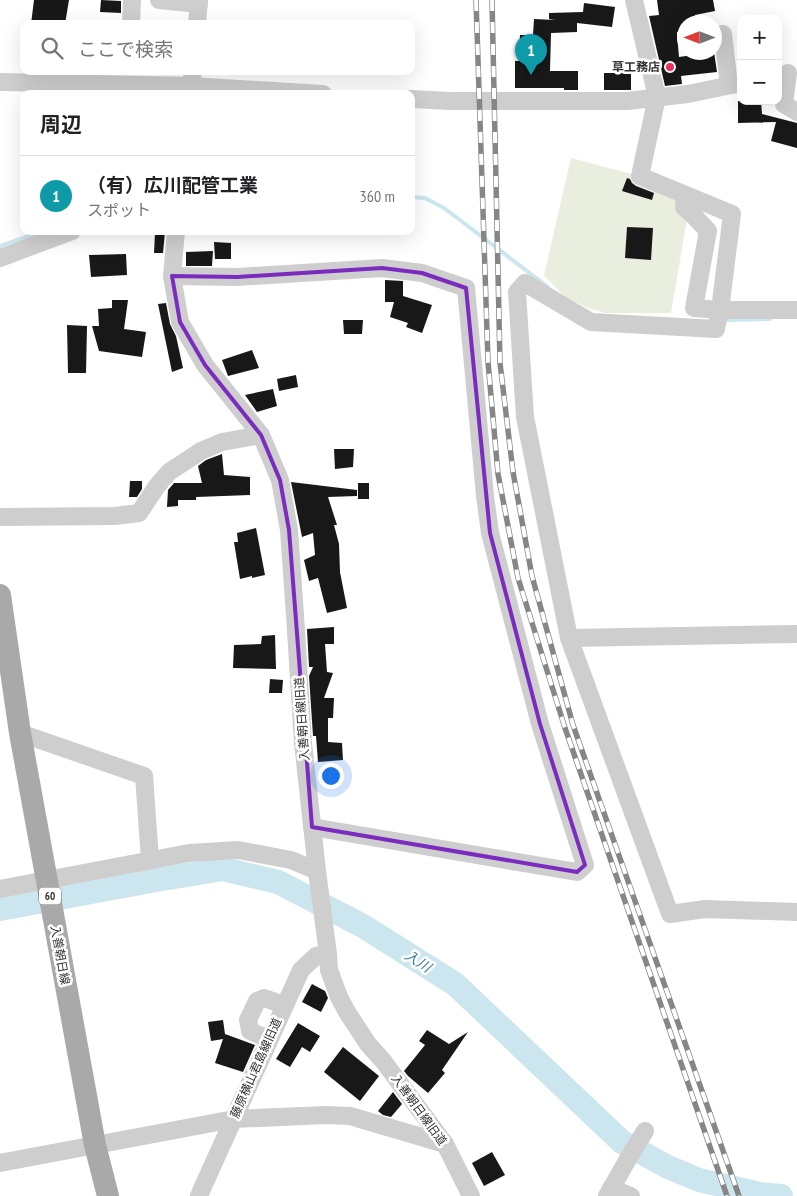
<!DOCTYPE html>
<html lang="ja">
<head>
<meta charset="utf-8">
<style>
  body { margin:0; font-family:"PT Sans Narrow","Noto Sans JP",sans-serif; background:#f2f2f2; color:#202124 }
  .controls { position:absolute; right:15px; top:15px; display:grid; overflow:hidden; border-radius:10px; box-shadow:0 5px 20px #0002 }
  .controls button { width:45px; height:45px; display:grid; place-items:center; padding:0; border:0; border-bottom:1px solid #e0e0e0; background:#fff; color:#202124; font:25px sans-serif }
  .compass { position:absolute; left:677px; top:15px; width:45px; height:45px; border-radius:50%; background:#fff; box-shadow:0 5px 20px #0002; rotate:270deg }
  .you { position:absolute; left:330px; top:775px; width:18px; height:18px; margin:-12px; border:4px solid #fff; border-radius:50%; background:#1a73e8; box-shadow:0 0 0 8px #1a73e833 }
  .badge { display:grid; place-items:center; width:32px; height:32px; border-radius:50%; background:#2563eb; color:#fff; font-size:16px; font-weight:700 }
  .pin { position:absolute; translate:-50% -41px; filter:drop-shadow(0 1px 2px #0008) }
  .pin::after { content:''; position:absolute; top:26px; width:18px; height:15px; background:inherit; clip-path:polygon(0 0,100% 0,50% 100%) }
  .list { margin:0; padding:0; list-style:none }
  h2 { display:flex; justify-content:space-between; align-items:center; height:65px; margin:0; padding:0 20px; font-size:21px }
  h2 small { font-size:16px; font-weight:400; color:#757577 }
  .list li { display:grid; grid-template-columns:32px 1fr auto; gap:15px; align-items:center; box-sizing:border-box; height:80px; padding:0 20px; border-top:1px solid #e0e0e0 }
  .list b { display:block; font-size:19px; white-space:nowrap }
  .list p { margin:0; font-size:16px; white-space:nowrap; color:#757577 }
  .list em { font-size:16px; font-style:normal; color:#757577 }
  .icon { flex:none; width:28px; height:28px; fill:none; stroke:currentColor; stroke-width:2; stroke-linecap:round; stroke-linejoin:round }
  .map { position:relative; flex:none; width:797px; height:1196px; overflow:hidden }
  .search { position:absolute; background:#fff; box-shadow:0 5px 20px #0002; left:20px; top:20px; width:395px; height:55px; display:flex; align-items:center; gap:12px; box-sizing:border-box; padding:0 18px; border-radius:10px; color:#757577; font-size:19px }
  .panel { position:absolute; background:#fff; box-shadow:0 5px 20px #0002; left:20px; top:90px; width:395px; height:145px; border-radius:10px }
  .map>svg:first-child { display:block }
  .green { fill:#eaeedf }
  .lines { fill:none; stroke-linecap:round; stroke-linejoin:round }
  .stream { stroke:#cbe6ee; stroke-width:4 }
  .river { stroke:#cbe6ee; stroke-width:24 }
  .building { fill:#181818 }
  .minor { stroke:#cecece; stroke-width:18 }
  .major { stroke:#a9a9a9; stroke-width:22 }
  .rail-casing { stroke:#868686; stroke-width:5.5 }
  .rail { stroke:#fff; stroke-width:4; stroke-dasharray:11; stroke-linecap:butt }
  .marked { fill:none; stroke:#7b2cbf; stroke-width:4; stroke-linejoin:round }
  .poi-dot { fill:#ec305c; stroke:#fff; stroke-width:2 }
  .labels { text-anchor:middle; stroke-width:5; stroke-linejoin:round; paint-order:stroke }
  .shield { fill:#fff; stroke:#6f6f6f; stroke-width:1 }
  .shield-label { font-size:11px; font-weight:bold; fill:#313131 }
  .poi-label { font-size:12px; font-weight:bold; fill:#313131; stroke:#fff; text-anchor:end }
  .street-label { font-size:12px; fill:#313131; stroke:#fff }
  .water-label { font-size:14px; font-style:italic; fill:#397d91; stroke:#fff }
</style>
</head>
<body>
<div class="map">
<svg width="797" height="1196" viewBox="0 0 797 1196">
  <rect width="100%" height="100%" fill="#fff"/>
  <!-- green -->
  <path class="green" d="M571,158L635,175L680,197L687,219L671,313H605L588,308L564,296L544,275Z"/>
  <g class="lines">
    <!-- stream -->
    <g class="stream">
      <path d="M411,197L425,198L444,208L548,287"/>
      <path d="M0,246L43,231"/>
      <path d="M722,320L770,319"/>
    </g>
    <!-- river -->
    <path class="river" d="M0,909L156,880L223,869L278,882L363,926L455,984L622,1142L668,1167L699,1180L760,1194L781,1196"/>
  </g>
  <!-- building -->
  <g class="building">
    <path d="M34,0H69L65,24H31Z"/>
    <path d="M101,0L121,1V13L100,12Z"/>
    <path d="M657,0H713L715,11L695,15L696,22H684V30L677,32V34L679,57L714,52L717,72L681,76L682,84L665,86L649,16L659,15Z"/>
    <path d="M584,3L615,7L612,27L577,23V32L551,33L550,71H578V90H564V88H515V61H519L520,35H533L534,19L555,20L549,19V13L583,12Z"/>
    <rect x="604" y="73" width="27" height="17"/>
    <path d="M738,101H761L762,114L797,123V148L771,141L776,122L738,123Z"/>
    <path d="M627,178L630,179L632,183L636,186L654,193L652,200L622,191Z"/>
    <path d="M627,227L653,228L651,260L625,258Z"/>
    <path d="M165,232L163,253H154L155,233Z"/>
    <path d="M214,242L231,243V259H215Z"/>
    <path d="M213,251L212,266H186V252Z"/>
    <path d="M126,254L127,275L91,277L89,255Z"/>
    <path d="M385,280L403,281V296L432,305L422,333L406,327L408,323L390,317L394,302H385Z"/>
    <path d="M112,300H128L124,329L146,332L142,357L99,351L92,326H99L98,309L112,308Z"/>
    <path d="M166,303L170,324L176,336L183,368L172,372L158,304Z"/>
    <path d="M343,320H363L362,334H344Z"/>
    <path d="M67,325L87,326L86,373H68Z"/>
    <path d="M252,350L259,368L228,376L222,360Z"/>
    <path d="M296,375L298,387L279,391L277,379Z"/>
    <path d="M273,389L277,406L257,412L245,395Z"/>
    <path d="M334,449H354L353,467L335,469Z"/>
    <path d="M222,454L224,475L250,477V495L196,497V500H178V506L167,507L168,490L174,483H202L198,466L206,460Z"/>
    <path d="M130,481H142V489L137,497H129Z"/>
    <path d="M291,482L357,490V496L328,497L337,525H334L339,544L340,572L347,608L327,613L318,578L309,581L304,560L315,555L313,533L302,537Z"/>
    <rect x="358" y="483" width="11" height="16"/>
    <path d="M256,528L265,575L252,578V576L240,579L234,542H238L237,533Z"/>
    <path d="M334,627V644H325L327,672L333,673L324,698H334L333,718H328V742L342,743L343,760L318,762L316,736H313L309,676L313,667H309L307,629Z"/>
    <path d="M275,635L276,669L233,668L234,645L261,644L262,636Z"/>
    <path d="M270,679L283,680L282,693H269Z"/>
    <path d="M312,984L325,991L328,998L321,1012L302,1002Z"/>
    <path d="M223,1020L225,1034L255,1045L243,1072L215,1063L223,1039L211,1041L208,1022Z"/>
    <path d="M298,1023L320,1036L310,1052L302,1047L290,1067L276,1059Z"/>
    <path d="M427,1030L449,1044L468,1032L442,1070L445,1073L428,1093L408,1076L404,1071L425,1045L419,1041Z"/>
    <path d="M343,1047L379,1076L360,1101L324,1072Z"/>
    <path d="M393,1092L402,1104L391,1117L383,1115L378,1111Z"/>
    <path d="M492,1152L505,1175L484,1186L472,1163Z"/>
  </g>
  <g class="lines">
    <!-- minor -->
    <g class="minor">
      <path d="M159,0L199,4"/>
      <path d="M634,0L657,97L640,176L732,214L720,310L716,329L591,322L525,283L517,292L525,417L569,638L670,914L705,909L797,912"/>
      <path d="M131,24L132,0"/>
      <path d="M197,24L199,0"/>
      <path d="M723,34L729,85"/>
      <path d="M788,73L784,104L797,112"/>
      <path d="M0,82L191,86L323,94"/>
      <path d="M190,94L193,71"/>
      <path d="M411,99L450,101H627L688,94L741,83"/>
      <path d="M685,195L684,207L694,216L708,231L694,308L720,310H797"/>
      <path d="M176,231L172,276L180,322L205,365L261,435L280,480L289,530L295,615L303,743L317,871L328,954L329,970L339,997L347,1012L368,1044L384,1062L445,1144L471,1196"/>
      <path d="M0,258L72,231"/>
      <path d="M172,276L237,277L382,268L422,273L466,288L485,496L490,533L540,724L585,865L577,872L312,827"/>
      <path d="M0,517L115,516L139,513L157,486L169,472L201,451L222,442L261,435"/>
      <path d="M569,638L797,634"/>
      <path d="M20,733L144,776L150,860"/>
      <path d="M0,889L189,853L238,850L291,860L317,871"/>
      <path d="M269,1039L250,1031L248,1020L257,1001L264,998L284,1005"/>
      <path d="M0,1163L234,1119L326,1115L350,1116L445,1144"/>
      <path d="M611,1188L631,1196"/>
      <path d="M199,1196L201,1191L301,970L316,956L328,954"/>
      <path d="M607,1196L628,1159L645,1131"/>
    </g>
    <!-- major -->
    <path class="major" d="M0,595L20,733L95,1145L108,1196"/>
    <defs>
      <g id="rail">
        <path d="M476,0L488,362L498,474L518,578L565,728L727,1196"/>
        <path d="M492,0L500,363L513,472L532,576L573,725L739,1196"/>
      </g>
    </defs>
    <!-- rail casing -->
    <use href="#rail" class="rail-casing"/>
    <!-- rail -->
    <use href="#rail" class="rail"/>
  </g>
  <!-- marked area -->
  <path class="marked" d="M382,268L422,273L466,288L490,533L540,724L585,865L577,872L312,827L289,530L280,480L261,435L205,365L180,322L172,276L237,277Z"/>
  <!-- markers -->
  <circle class="poi-dot" cx="670" cy="67" r="5"/>
  <g class="labels">
    <!-- shield labels -->
    <rect class="shield" x="39" y="887.5" width="22" height="17" rx="4"/>
    <g class="shield-label">
      <text x="50" y="900">60</text>
    </g>
    <!-- poi labels -->
    <g class="poi-label">
      <text x="660" y="71">草工務店</text>
    </g>
    <!-- street labels -->
    <g class="street-label">
      <text transform="translate(302 719) rotate(-94)" y="4">入善朝日線旧道</text>
      <text transform="translate(60 955) rotate(80)" y="4">入善朝日線</text>
      <text transform="translate(256 1068) rotate(-66)" y="4">藤原横山君島線旧道</text>
      <text transform="translate(419 1110) rotate(54)" y="4">入善朝日線旧道</text>
    </g>
    <!-- water labels -->
    <g class="water-label">
      <text transform="translate(418 961) rotate(32)" y="5">入川</text>
    </g>
  </g>
</svg>
<div class="controls">
<button>+</button>
<button>−</button>
</div>
<svg class="compass" viewBox="-18 -18 36 36"><path d="M0-13l5 13h-10z" fill="#e53935"/><path d="M0 13l5-13h-10z" fill="#757577"/></svg>
<div class="you"></div>
<div class="pin badge" style="left:531px;top:75px;background:#0f9aa8">1</div>
<div class="search"><svg class="icon" aria-label="search" viewBox="0 0 24 24"><circle cx="10" cy="10" r="6"/><path d="M15 15l6 6"/></svg>ここで検索</div>
<section class="panel">
<h2>周辺<small></small></h2>
<ul class="list">
<li><span class="badge" style="background:#0f9aa8">1</span><div><b>（有）広川配管工業</b><p>スポット</p></div><em>360 m</em></li>
</ul>
</section>
</div>
</body>
</html>
